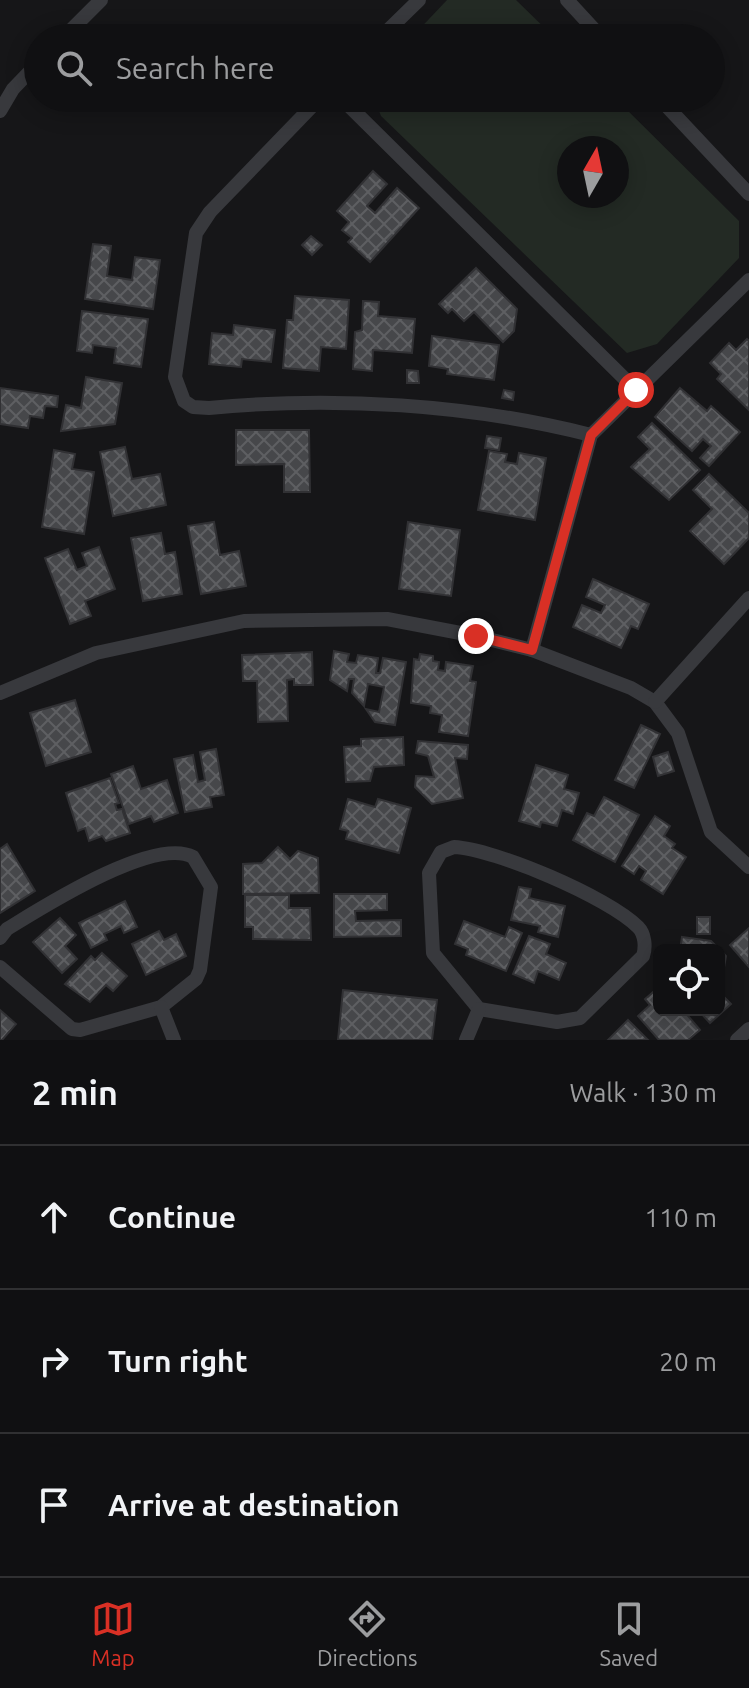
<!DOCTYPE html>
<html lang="en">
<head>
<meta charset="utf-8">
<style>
  body { margin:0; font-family:Ubuntu,sans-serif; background:#19191b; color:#f1f3f6 }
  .controls { position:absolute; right:24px; bottom:24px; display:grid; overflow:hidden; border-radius:12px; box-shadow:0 4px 20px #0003 }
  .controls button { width:72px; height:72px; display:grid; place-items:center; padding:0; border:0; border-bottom:2px solid #303032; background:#101012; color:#f1f3f6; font:40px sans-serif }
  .compass { position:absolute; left:557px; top:136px; width:72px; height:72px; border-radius:50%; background:#101012; box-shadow:0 4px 20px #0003; rotate:9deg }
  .stop { position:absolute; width:24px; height:24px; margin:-18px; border:6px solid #d93025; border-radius:50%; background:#fff }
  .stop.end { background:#d93025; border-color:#fff; box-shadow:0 2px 8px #0008 }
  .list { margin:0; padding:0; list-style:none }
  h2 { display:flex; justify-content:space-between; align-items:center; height:104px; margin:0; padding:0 32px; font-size:34px }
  h2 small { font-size:26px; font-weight:400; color:#9c9d9f }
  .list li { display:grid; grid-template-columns:52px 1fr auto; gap:24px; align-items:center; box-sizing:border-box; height:144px; padding:0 32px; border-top:2px solid #303032 }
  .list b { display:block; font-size:30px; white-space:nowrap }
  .list em { font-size:26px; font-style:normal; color:#9c9d9f }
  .icon { flex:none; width:44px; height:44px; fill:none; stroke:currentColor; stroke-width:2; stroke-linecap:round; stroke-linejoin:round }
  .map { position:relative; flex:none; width:749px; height:1040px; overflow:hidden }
  .search { position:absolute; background:#101012; box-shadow:0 4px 20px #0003; left:24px; right:24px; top:24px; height:88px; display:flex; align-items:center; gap:20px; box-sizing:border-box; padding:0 28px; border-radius:44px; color:#9c9d9f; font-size:30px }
  .sheet { height:536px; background:#101012 }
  nav { display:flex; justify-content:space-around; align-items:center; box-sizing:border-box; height:112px; border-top:2px solid #303032; background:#101012; font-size:22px; color:#9c9d9f }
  nav a { display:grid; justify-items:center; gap:4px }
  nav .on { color:#d93025 }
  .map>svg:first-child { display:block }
  .green { fill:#232a24; fill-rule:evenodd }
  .building { fill:url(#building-cross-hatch); stroke:#313134; stroke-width:2 }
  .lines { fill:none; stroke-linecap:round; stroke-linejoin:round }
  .minor { stroke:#38393d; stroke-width:14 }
  .route { stroke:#d93025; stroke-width:10 }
</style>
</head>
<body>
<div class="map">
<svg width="749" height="1040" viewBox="0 0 749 1040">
  <defs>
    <pattern id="building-cross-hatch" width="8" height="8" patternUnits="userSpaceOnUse" patternTransform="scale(2)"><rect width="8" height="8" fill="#46474a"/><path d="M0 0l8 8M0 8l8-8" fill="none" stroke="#5e5f62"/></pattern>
  </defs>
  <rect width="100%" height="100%" fill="#161618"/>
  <!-- green -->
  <g class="green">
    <path d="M447,0H516L555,38H411Z"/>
    <path d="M374,98H615L739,221V258L657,344L627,353L381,116ZM569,148H617V196H569Z"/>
  </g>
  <!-- building -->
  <g class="building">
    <path d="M373,171L387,184L367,206L375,213L397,188L419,208L370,262L348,242L352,238L342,230L349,222L337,211Z"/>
    <path d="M311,236L322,245L312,255L302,245Z"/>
    <path d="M93,244L111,246L107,276L132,280L135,257L160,260L153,309L85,299Z"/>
    <path d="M476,268L517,309L514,331L503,342L474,312L464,321L452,309L448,313L439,304Z"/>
    <path d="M295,296L349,300L346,349L321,347L319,371L283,368L287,320H293Z"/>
    <path d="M363,301L379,302L378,316L415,319L412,353L373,350L372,371L353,369L355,332L362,330Z"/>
    <path d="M82,311L148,319L141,367L114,363L116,348L93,345L92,353L77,351Z"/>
    <path d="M234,325L275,330L271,362L242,359L241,367L209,364L212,333L233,335Z"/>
    <path d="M432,336L499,345L494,380L447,374L448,369L429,366Z"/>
    <path d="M747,339L749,341V410L717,379L721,374L710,363L729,343L736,350Z"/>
    <path d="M407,370L418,371L419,383H407Z"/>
    <path d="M86,377L122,383L115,424L61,431L66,405L81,408Z"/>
    <path d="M0,388L58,396L57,407L45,406L43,418L30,416L28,428L0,424Z"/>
    <path d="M680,388L707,411L711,406L740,432L709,466L700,458L711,446L703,439L692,451L655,417Z"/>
    <path d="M504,390L514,392L513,400L502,398Z"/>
    <path d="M652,423L700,470L669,500L631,467L650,449L638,437Z"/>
    <path d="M236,430H309L310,492H284V464L236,465Z"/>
    <path d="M487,436L501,438L499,450L485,448Z"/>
    <path d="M125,447L132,479L160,474L166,505L113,516L100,452Z"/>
    <path d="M54,450L75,454L72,469L94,472L84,534L42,527Z"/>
    <path d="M489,451L507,454L505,462L517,464L519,453L546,458L535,520L478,510Z"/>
    <path d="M709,474L749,513V538L724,564L690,531L712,509L693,490Z"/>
    <path d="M214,522L220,555L239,551L246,586L201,594L188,526Z"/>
    <path d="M408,522L460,530L451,596L399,589Z"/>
    <path d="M161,533L165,554L175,552L182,594L143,601L131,538Z"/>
    <path d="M99,547L115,589L85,601L91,616L70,624L45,558L68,549L77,570L87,566L82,553Z"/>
    <path d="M593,579L649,604L638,629L631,626L621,648L573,627L582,605L601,613L605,605L586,597Z"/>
    <path d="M334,651L349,654L347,662L356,663L358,655L378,658L376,673H380L383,658L406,662L395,725L375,722L366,709L379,712L384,687L368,684L364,706L352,693L354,679H349L347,691L330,680Z"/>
    <path d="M312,652L313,685H294V679L287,680L288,721L258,722L257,681H243L242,655Z"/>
    <path d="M420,654L433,656V661L439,662L438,670L445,671L446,662L473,666L470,681L476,682L468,736L439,732L442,715L430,713L431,706L411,703L414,659L419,660Z"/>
    <path d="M75,700L91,752L46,766L30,713Z"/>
    <path d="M641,725L660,734L634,788L615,780Z"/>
    <path d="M403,737L404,765L374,767L370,781L346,782L344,747L361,746V739Z"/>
    <path d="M418,741L468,745L467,759L455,758L463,798L432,804L415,787L416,776L434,777L428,756L416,753Z"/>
    <path d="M216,749L224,795L210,797L212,807L185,812L174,759L193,755L198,782L205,780L200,752Z"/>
    <path d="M668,752L674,771L658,776L653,757Z"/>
    <path d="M536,765L568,775L564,789L579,793L573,814L562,810L557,826L541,822L540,827L519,821Z"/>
    <path d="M133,766L141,789L167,780L178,813L154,822L151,816L129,824L111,774Z"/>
    <path d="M110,778L119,803L115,804L117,810L122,809L130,833L106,841L102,836L89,841L85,828L78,831L66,793Z"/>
    <path d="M604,797L639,815L615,862L573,840L587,813L594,816Z"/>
    <path d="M348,799L375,807L378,799L411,808L399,853L346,839L348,831L340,829Z"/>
    <path d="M655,816L670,826L664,836L675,844L672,848L686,857L663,894L641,880L646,871L639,866L634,874L622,866Z"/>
    <path d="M7,844L35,891L0,913V849Z"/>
    <path d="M278,847L290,859L298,851L318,858L319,893L243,894V864L262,863Z"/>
    <path d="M519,887L531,889L529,898L565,906L558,937L538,932L540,926L511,920Z"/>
    <path d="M334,894H387V910L355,911L356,921L401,920V936L334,937Z"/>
    <path d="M245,895H289V908H310L311,940L253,939V927H245Z"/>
    <path d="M125,901L137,927L124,933L121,926L104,934L107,940L91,948L79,923Z"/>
    <rect x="697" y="917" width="13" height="17"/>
    <path d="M60,918L76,935L65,946L77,959L62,973L33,942Z"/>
    <path d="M464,921L505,937L509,927L522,933L506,971L466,955L468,949L455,944Z"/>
    <path d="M749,928V967L730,945Z"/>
    <path d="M159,931L164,940L176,934L186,956L146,975L132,944Z"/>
    <path d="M529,936L550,944L546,954L566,963L559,980L538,971L534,983L513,974Z"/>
    <path d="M682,937L711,941L726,956L723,973L719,972V950H680Z"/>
    <path d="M102,953L127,976L113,991L106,985L90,1002L65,984L91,956L95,960Z"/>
    <path d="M659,987V1010H683L700,1030L688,1040H659L638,1016L650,1005L645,999Z"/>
    <path d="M343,990L437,1000L432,1040H338Z"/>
    <path d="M719,992L731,1004L710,1023L698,1010H719Z"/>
    <path d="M0,1010L16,1024L2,1040H0Z"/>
    <path d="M628,1020L648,1040H608Z"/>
  </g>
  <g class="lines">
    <!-- minor -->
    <g class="minor">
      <path d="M567,0L602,38"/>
      <path d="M63,38L101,0"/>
      <path d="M380,38L419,0"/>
      <path d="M320,98L210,212L196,233L175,377L184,401L193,407L209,408C334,396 469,404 591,435"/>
      <path d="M341,98L636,390"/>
      <path d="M659,98L749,194"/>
      <path d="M0,111L13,89L38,63"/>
      <path d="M532,650L591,435L749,280"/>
      <path d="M0,693L96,653L244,621L387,619L476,636L532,650L631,688L655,702L678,733L711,832L749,867"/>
      <path d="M655,702L749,598"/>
      <path d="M454,847C495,849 608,897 638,927C645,934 646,947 643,956L580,1018L557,1022L479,1009L433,953L429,873L441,852Z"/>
      <path d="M0,938L7,929C43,907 154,836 193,857L211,887L200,970L196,979L161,1007L80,1030L72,1029L0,967"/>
      <path d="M161,1007L174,1040"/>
      <path d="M466,1040L479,1009"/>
      <path d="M737,1040L749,1029"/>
    </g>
  </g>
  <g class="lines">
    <!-- route -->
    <path class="route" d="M476,636L532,650L591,435L636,390"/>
  </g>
</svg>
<div class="controls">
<button><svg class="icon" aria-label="locate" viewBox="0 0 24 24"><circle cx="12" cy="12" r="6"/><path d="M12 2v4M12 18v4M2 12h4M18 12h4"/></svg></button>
</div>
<svg class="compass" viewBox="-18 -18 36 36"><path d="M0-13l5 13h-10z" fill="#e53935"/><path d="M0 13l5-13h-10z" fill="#9c9d9f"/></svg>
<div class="stop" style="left:636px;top:390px"></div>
<div class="stop end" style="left:476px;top:636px"></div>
<div class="search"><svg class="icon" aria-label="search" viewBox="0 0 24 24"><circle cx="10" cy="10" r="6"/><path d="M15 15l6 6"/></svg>Search here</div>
</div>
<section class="sheet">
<h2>2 min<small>Walk · 130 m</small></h2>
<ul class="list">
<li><svg class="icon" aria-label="ahead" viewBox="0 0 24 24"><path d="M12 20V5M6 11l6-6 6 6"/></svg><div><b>Continue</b></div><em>110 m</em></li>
<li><svg class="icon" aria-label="right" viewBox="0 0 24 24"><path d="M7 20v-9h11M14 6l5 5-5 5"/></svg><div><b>Turn right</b></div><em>20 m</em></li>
<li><svg class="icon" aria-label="arrive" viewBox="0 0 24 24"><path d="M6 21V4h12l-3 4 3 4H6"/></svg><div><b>Arrive at destination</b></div></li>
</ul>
</section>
<nav>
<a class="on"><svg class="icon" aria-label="map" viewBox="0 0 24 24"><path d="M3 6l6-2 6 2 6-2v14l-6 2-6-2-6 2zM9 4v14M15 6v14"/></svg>Map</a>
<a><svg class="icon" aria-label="directions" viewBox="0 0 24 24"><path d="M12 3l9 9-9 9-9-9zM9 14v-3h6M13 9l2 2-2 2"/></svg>Directions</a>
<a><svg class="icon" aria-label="saved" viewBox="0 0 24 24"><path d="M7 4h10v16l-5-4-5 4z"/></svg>Saved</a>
</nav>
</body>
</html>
